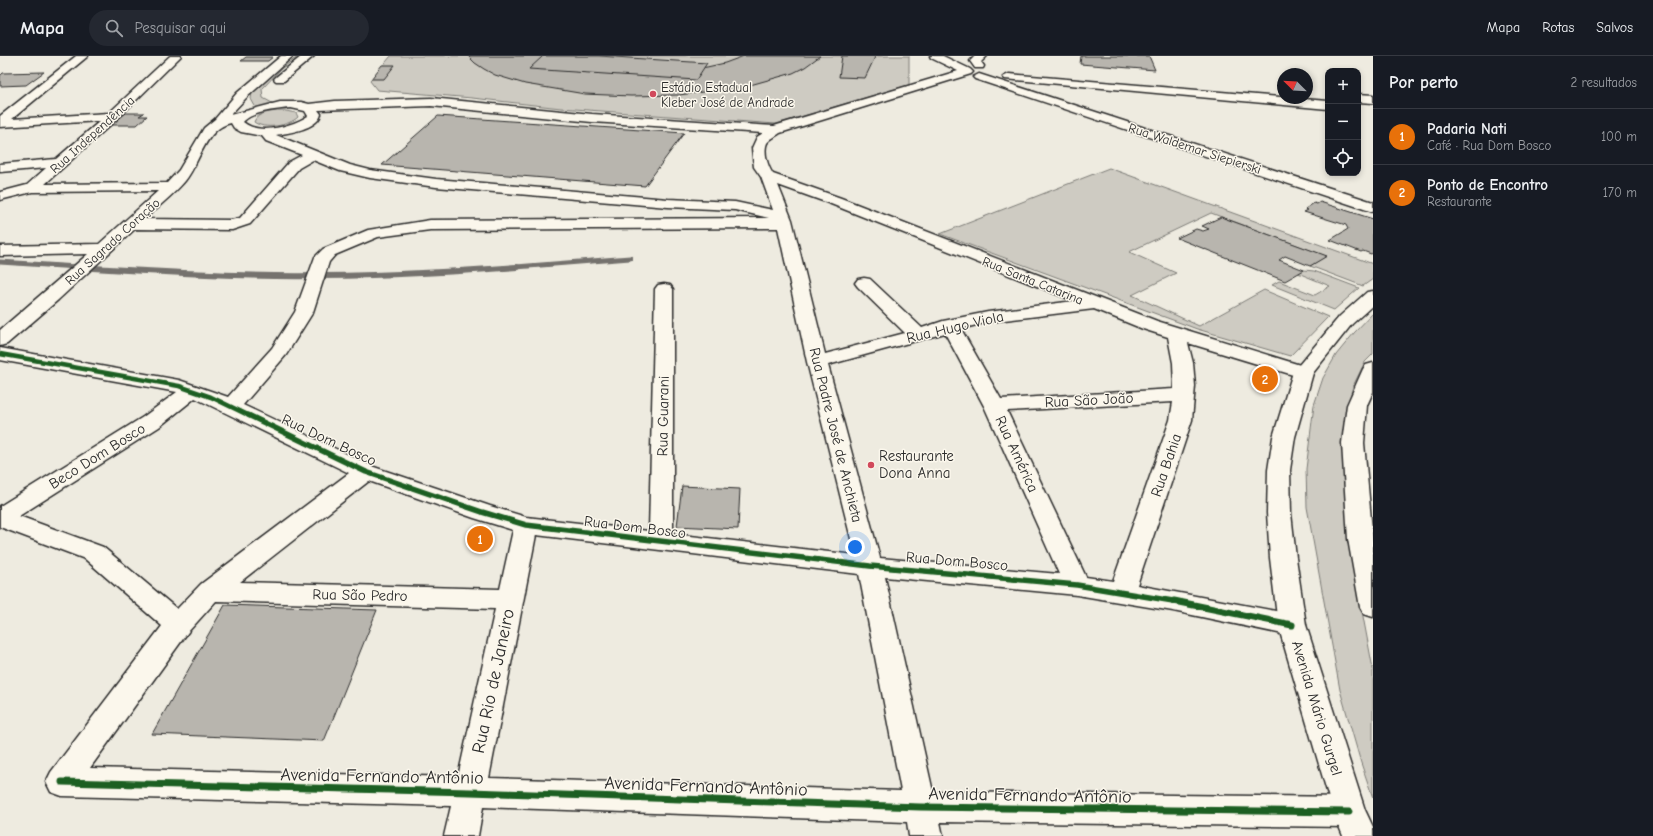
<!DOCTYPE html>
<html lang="pt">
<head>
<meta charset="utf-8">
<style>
  body { margin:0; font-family:"Comic Neue",sans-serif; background:#242831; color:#f1f3f6 }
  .controls { position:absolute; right:12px; top:12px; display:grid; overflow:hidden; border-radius:8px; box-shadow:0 2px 6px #0003 }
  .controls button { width:36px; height:36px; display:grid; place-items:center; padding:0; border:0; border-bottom:1px solid #363941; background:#171b24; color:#f1f3f6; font:20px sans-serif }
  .compass { position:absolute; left:1277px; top:12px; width:36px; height:36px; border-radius:50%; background:#171b24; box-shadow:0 2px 6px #0003; rotate:294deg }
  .you { position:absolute; left:855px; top:491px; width:14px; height:14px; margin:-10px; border:3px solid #fff; border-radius:50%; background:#1a73e8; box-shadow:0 0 0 6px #1a73e833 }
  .badge { display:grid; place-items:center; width:26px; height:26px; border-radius:50%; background:#0b8043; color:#fff; font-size:13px; font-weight:700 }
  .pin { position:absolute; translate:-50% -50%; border:2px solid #fff; box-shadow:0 1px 4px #0006 }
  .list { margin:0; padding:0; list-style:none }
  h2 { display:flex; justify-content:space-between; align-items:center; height:52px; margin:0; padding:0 16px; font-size:17px }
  h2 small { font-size:13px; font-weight:400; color:#9ea1a6 }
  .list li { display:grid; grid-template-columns:26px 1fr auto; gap:12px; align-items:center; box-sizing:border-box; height:56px; padding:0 16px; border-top:1px solid #363941 }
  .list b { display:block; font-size:15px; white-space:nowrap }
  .list p { margin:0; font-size:13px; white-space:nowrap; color:#9ea1a6 }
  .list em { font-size:13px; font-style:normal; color:#9ea1a6 }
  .icon { flex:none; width:22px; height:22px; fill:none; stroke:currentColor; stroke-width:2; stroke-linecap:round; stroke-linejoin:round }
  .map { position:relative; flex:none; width:1373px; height:780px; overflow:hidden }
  header { display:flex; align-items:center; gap:24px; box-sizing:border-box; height:56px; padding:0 20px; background:#171b24; border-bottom:1px solid #363941 }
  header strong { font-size:19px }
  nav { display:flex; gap:22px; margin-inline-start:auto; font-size:14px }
  .search { width:280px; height:36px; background:#242831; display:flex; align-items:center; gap:10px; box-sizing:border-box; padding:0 14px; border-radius:22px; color:#9ea1a6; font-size:15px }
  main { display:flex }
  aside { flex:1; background:#171b24 }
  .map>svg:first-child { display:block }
  .green { fill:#cecbc2; stroke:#7c7b76 }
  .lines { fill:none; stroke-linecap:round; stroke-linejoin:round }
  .stream-far1 { stroke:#74726e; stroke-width:5 }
  .stream { stroke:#74726e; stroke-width:6 }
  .building { fill:#b8b5ae; stroke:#2b2b2b }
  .minor-casing { stroke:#2b2b2b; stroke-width:3 }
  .major-casing { stroke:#2b2b2b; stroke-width:3 }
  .minor { fill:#fbf7ec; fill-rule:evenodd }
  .major { fill:#fbf7ec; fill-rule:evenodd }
  .cycleway-far2-casing { stroke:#fbf7ec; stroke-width:6 }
  .cycleway-far1-casing { stroke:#fbf7ec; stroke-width:8 }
  .cycleway-casing { stroke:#fbf7ec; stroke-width:10 }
  .cycleway-far2 { stroke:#1b5e20; stroke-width:4.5 }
  .cycleway-far1 { stroke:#1b5e20; stroke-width:5.5 }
  .cycleway { stroke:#1b5e20; stroke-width:7 }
  .poi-dot { fill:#d1495b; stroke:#fbf7ec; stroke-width:1.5 }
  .labels { text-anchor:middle; stroke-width:3; stroke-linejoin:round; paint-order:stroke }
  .far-poi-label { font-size:13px; fill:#2b2b2b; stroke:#fbf7ec; text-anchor:start }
  .far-street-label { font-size:13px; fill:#2b2b2b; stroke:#fbf7ec }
  .street-label { font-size:15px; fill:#2b2b2b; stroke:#fbf7ec }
  .poi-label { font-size:15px; fill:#2b2b2b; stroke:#fbf7ec; text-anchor:start }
  .near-street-label { font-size:18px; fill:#2b2b2b; stroke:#fbf7ec }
</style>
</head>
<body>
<header>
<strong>Mapa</strong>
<div class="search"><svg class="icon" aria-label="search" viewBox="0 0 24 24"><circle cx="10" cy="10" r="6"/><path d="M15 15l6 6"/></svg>Pesquisar aqui</div>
<nav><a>Mapa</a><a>Rotas</a><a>Salvos</a></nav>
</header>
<main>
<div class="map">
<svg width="1373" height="780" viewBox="0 0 1373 780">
  <rect width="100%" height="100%" fill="#eeebe0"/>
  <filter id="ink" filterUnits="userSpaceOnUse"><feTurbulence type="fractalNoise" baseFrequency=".025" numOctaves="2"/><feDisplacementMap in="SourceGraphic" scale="8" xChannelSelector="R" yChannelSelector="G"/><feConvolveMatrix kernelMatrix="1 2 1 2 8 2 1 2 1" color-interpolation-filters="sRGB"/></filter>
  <g filter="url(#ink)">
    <!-- green -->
    <g class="green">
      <path d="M293,0H299L282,12L262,33L263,42L274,48L256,52L251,43L252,36Z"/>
      <path d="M391,0H909V29L776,68L561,52L472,42L377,34L370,25Z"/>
      <path d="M286,55L296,57L298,61C289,70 264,74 254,66C257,55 277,55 286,55Z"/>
      <path d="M1109,112L1373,208V223L1363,230L1310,210L1326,200L1211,157L1129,196L1176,217L1132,239L1199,270L1264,234L1328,261L1290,300L1197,273L940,178Z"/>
      <path d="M1304,214L1314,215L1359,232L1334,254L1272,229L1279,225L1315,239L1330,230L1298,217Z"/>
      <path d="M1373,257V298L1365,306L1353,330L1346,357L1344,388L1353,508L1373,613V742L1361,707L1340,634L1307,451L1306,413L1314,349L1323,322L1336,299L1354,277Z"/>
    </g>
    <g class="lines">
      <!-- stream-far1 -->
      <g class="stream-far1">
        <path d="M0,206L93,212"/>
        <path d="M503,212L630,202"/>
      </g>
      <!-- stream -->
      <path class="stream" d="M77,211C143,215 208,219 274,220C355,221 436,217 517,211"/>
    </g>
    <!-- building -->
    <g class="building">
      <path d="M468,0H543L563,8L580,12L599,14L643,17L687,14L707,11L725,7L744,0H820L805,11L793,17L743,31L679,39L631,40L585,38L525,28L495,19L484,13L475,7Z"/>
      <path d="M543,0H599L707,7L696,24L529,13Z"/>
      <path d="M842,0H875V1L865,22L839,21Z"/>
      <path d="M1081,0H1149L1155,14L1080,8Z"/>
      <path d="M246,1H273L268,5H241Z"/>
      <path d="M382,9H395L384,23H371Z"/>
      <path d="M44,16L26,29L0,30V20L3,17Z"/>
      <path d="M126,57H144L139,60H147L137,69H111Z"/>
      <path d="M438,60L684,77L645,130L382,109Z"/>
      <path d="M1320,146L1373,163V197L1371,198L1363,195L1361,196L1330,184L1348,173L1346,169L1304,156L1308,154L1305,153L1314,147L1317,148Z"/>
      <path d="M1221,161L1327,200L1310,210L1285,200L1279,204L1304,214L1285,225L1177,182L1196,173L1203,175L1209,173L1202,170Z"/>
      <path d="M682,430L740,433L738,473L677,470Z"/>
      <path d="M225,549L377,554L324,685L152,678Z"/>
    </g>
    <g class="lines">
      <defs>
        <g id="minor">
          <path d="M76,0H88L12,63L109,57L170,0H181L116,64L45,128L167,127L179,114L204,72L215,63L237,37L281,0H293L246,42L230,59L280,46H301L309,48L335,45L431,42L592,58L774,70L958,15L931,2L930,0H943L970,13L973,16L971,18L780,77C776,80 770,83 767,87C763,96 768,111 773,118L841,142L1157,265L1310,312L1313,316L1310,320L1303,322L1188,287L1193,307L1195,330L1192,364L1137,529L1292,558L1302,562L1306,569L1302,576L1292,580L1173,555L1077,539L885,521L933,736L1349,741L1361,745L1365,756L1361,767L1349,771L940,766L943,780H909L907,766L483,751L478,780H444L451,750L62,740L51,736L46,726L51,716L162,570L85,503L0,471V450L143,361L177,336L0,304V292L179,324L228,341L272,292L295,256L315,201L323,193L368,174L430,164L769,162L735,154L668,151L436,131L370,122L340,115L313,104L299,112L250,168L232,174L135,173L58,244L7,288L0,290V274L88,198L0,200V190L99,188L158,135L32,136L0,144V136L27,129L46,112L0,116V108L56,103L100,65L0,71V60ZM431,50L592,66L763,77L757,81L752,92L754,111L761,121L773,154L735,146L668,143L436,123L370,114L350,109L276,79C288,77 318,73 321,58L318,54ZM291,52L305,55L308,60C292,70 260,80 243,66C251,56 278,53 291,52ZM231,67L234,72L241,76L262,80L266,85L302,99L289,106L240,162L231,164L144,163C158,151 173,139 185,125C200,107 205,72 231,67ZM778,129L831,148L1074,245L988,256L943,265L922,272L870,223L864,222L858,223L855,227L858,231L905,277L825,298L792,164ZM778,172L807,306L855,499L673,478V233L670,229L664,228L658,229L655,233L649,475L526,461L490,450L374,411L243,349L286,299L313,256L329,206L335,199L378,181L430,174ZM1094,253L1143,273L1168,281L1173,307L1174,333L1001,343L961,273L988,266ZM945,277L984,350L1059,518L880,502L828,309ZM195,342L349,417L201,528L177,553L103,491L19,460L159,371ZM1173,346L1170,364L1113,525L1086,521L1007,355ZM369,425L474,462L513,474L500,533L240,526ZM536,479L859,518L901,735L489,722ZM216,545L495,553L458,721L90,712L188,576Z"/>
          <path d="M302,0H314L284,25H276L274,23L276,21Z"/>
          <path d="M975,0H987L981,6L984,10L983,12H975L970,5Z"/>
          <path d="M979,18L1373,146V156L975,23L973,21Z"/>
          <path d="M1009,18L1328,45V53L1005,23L1003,21Z"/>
          <path d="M1358,38L1373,39V47L1358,46Z"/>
        </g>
        <g id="major">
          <path d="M1373,235V249L1352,268L1313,317L1295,381L1290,414L1291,457L1296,502L1306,569L1365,754L1373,771V780H1343L1333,756L1278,569L1270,502L1267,457L1268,414L1273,381L1293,316L1340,260L1367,236Z"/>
          <path d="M1373,307V336L1367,349L1364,387L1373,486V561L1364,558L1360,551L1348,483L1342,387L1347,349L1363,313L1366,309Z"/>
        </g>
      </defs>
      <!-- minor casing -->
      <use href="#minor" class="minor-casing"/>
      <!-- major casing -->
      <use href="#major" class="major-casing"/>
      <!-- minor -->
      <use href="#minor" class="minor"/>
      <!-- major -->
      <use href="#major" class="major"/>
      <defs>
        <path id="cycleway-far2" d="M0,298L179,330L211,341L250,360"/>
        <path id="cycleway-far1" d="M248,359L366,416L482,456L526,469L870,510L1077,529L1179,546"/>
        <g id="cycleway">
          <path d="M1174,545L1292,569"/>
          <path d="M62,726L470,736L920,751L1349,756"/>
        </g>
      </defs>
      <!-- cycleway-far2 casing -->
      <use href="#cycleway-far2" class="cycleway-far2-casing"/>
      <!-- cycleway-far1 casing -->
      <use href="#cycleway-far1" class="cycleway-far1-casing"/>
      <!-- cycleway casing -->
      <use href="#cycleway" class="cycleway-casing"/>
      <!-- cycleway-far2 -->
      <use href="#cycleway-far2" class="cycleway-far2"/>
      <!-- cycleway-far1 -->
      <use href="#cycleway-far1" class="cycleway-far1"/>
      <!-- cycleway -->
      <use href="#cycleway" class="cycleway"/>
    </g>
  </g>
  <!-- markers -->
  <g class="poi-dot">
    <circle cx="653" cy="38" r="4"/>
    <circle cx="871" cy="409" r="4"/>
  </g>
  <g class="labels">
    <!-- far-poi labels -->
    <g class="far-poi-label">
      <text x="661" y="36">Estádio Estadual<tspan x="661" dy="15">Kleber José de Andrade</tspan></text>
    </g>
    <!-- far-street labels -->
    <g class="far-street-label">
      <text transform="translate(92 78) rotate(-42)" y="5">Rua Independência</text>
      <text transform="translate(1195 92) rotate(18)" y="5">Rua Waldemar Siepierski</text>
      <text transform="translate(112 185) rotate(-42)" y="5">Rua Sagrado Coração</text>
      <text transform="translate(1033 224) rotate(22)" y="5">Rua Santa Catarina</text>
    </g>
    <!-- street labels -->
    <g class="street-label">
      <text transform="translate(955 271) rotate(-13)" y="5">Rua Hugo Viola</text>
      <text transform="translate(1089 344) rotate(-3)" y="5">Rua São João</text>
      <text transform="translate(663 360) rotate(-89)" y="5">Rua Guarani</text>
      <text transform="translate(836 379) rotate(76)" y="5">Rua Padre José de Anchieta</text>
      <text transform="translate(329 384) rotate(25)" y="5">Rua Dom Bosco</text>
      <text transform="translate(1017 398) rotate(65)" y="5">Rua América</text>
      <text transform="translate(97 400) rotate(-32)" y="5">Beco Dom Bosco</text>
      <text transform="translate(1166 409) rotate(-71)" y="5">Rua Bahia</text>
      <text transform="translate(635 471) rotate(7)" y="5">Rua Dom Bosco</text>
      <text transform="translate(957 505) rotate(5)" y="5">Rua Dom Bosco</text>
      <text transform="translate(360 539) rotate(1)" y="5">Rua São Pedro</text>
      <text transform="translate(1317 652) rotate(73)" y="5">Avenida Mário Gurgel</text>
    </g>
    <!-- poi labels -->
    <g class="poi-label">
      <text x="879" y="405">Restaurante<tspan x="879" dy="17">Dona Anna</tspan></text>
    </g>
    <!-- near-street labels -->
    <g class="near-street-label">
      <text transform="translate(493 625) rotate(-78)" y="6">Rua Rio de Janeiro</text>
      <text transform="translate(382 720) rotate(1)" y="6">Avenida Fernando Antônio</text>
      <text transform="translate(706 730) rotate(2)" y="6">Avenida Fernando Antônio</text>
      <text transform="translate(1030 739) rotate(1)" y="6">Avenida Fernando Antônio</text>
    </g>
  </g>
</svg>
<div class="controls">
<button>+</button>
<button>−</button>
<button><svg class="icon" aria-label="locate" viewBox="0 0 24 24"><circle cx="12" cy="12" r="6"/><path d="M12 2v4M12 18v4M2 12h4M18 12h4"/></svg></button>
</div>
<svg class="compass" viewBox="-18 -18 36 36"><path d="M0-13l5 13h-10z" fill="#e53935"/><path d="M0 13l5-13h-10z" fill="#9ea1a6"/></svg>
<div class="you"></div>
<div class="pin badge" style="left:480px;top:483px;background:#e8710a">1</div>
<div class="pin badge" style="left:1265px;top:323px;background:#e8710a">2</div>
</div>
<aside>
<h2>Por perto<small>2 resultados</small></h2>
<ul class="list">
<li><span class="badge" style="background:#e8710a">1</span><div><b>Padaria Nati</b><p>Café · Rua Dom Bosco</p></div><em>100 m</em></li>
<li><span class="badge" style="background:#e8710a">2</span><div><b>Ponto de Encontro</b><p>Restaurante</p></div><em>170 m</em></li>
</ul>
</aside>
</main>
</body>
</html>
